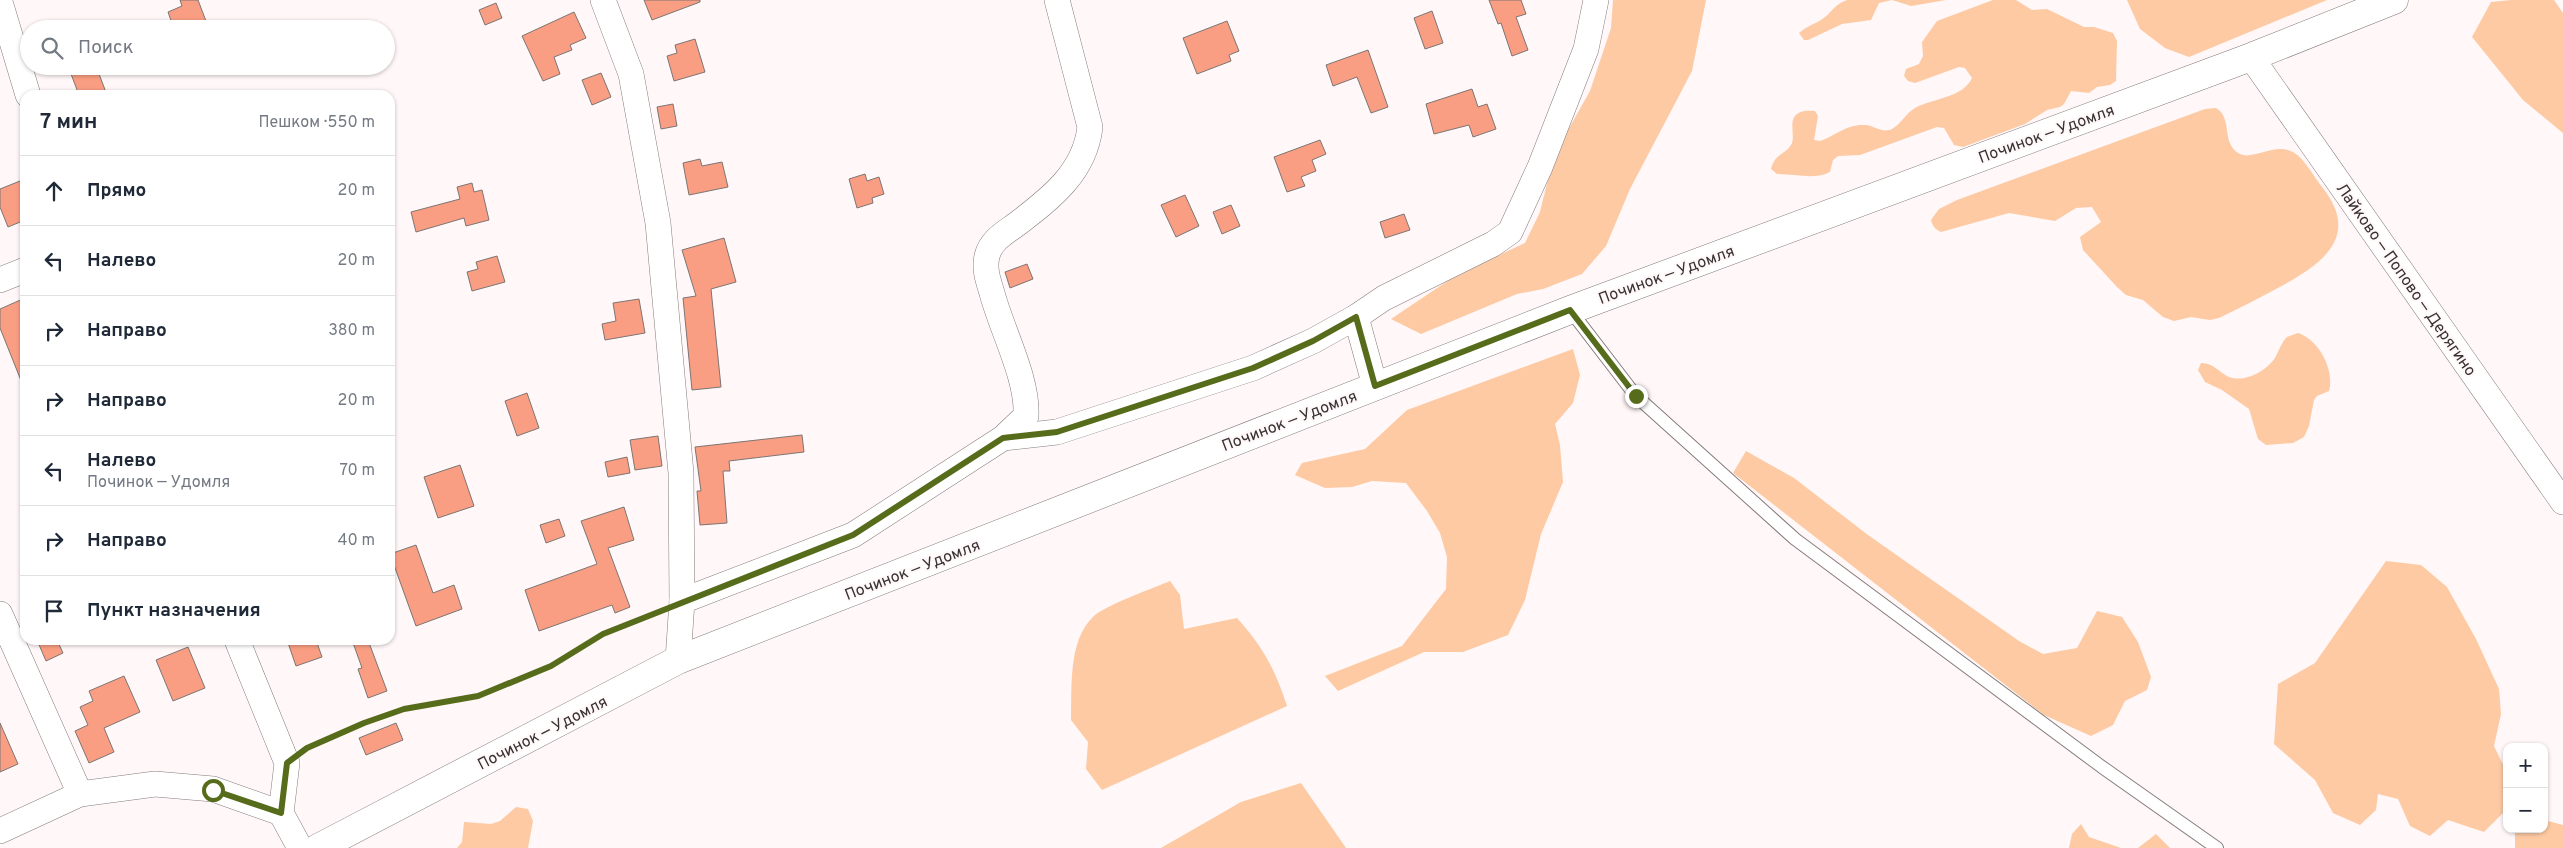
<!DOCTYPE html>
<html lang="ru">
<head>
<meta charset="utf-8">
<style>
  body { margin:0; font-family:Overpass,sans-serif; background:#f2f2f3; color:#1f2937 }
  .controls { position:absolute; right:15px; bottom:15px; display:grid; overflow:hidden; border-radius:10px; box-shadow:0 1px 4px #0004 }
  .controls button { width:45px; height:45px; display:grid; place-items:center; padding:0; border:0; border-bottom:1px solid #e0e1e3; background:#fff; color:#1f2937; font:25px sans-serif }
  .stop { position:absolute; width:15px; height:15px; margin:-11px; border:4px solid #566c1b; border-radius:50%; background:#fff }
  .stop.end { background:#566c1b; border-color:#fff; box-shadow:0 1px 5px #0008 }
  .list { margin:0; padding:0; list-style:none }
  h2 { display:flex; justify-content:space-between; align-items:center; height:65px; margin:0; padding:0 20px; font-size:21px }
  h2 small { font-size:16px; font-weight:400; color:#747a83 }
  .list li { display:grid; grid-template-columns:32px 1fr auto; gap:15px; align-items:center; box-sizing:border-box; height:70px; padding:0 20px; border-top:1px solid #e0e1e3 }
  .list b { display:block; font-size:19px; white-space:nowrap }
  .list p { margin:0; font-size:16px; white-space:nowrap; color:#747a83 }
  .list em { font-size:16px; font-style:normal; color:#747a83 }
  .icon { flex:none; width:28px; height:28px; fill:none; stroke:currentColor; stroke-width:2; stroke-linecap:round; stroke-linejoin:round }
  .map { position:relative; flex:none; width:2563px; height:848px; overflow:hidden }
  .search { position:absolute; background:#fff; box-shadow:0 1px 4px #0004; left:20px; top:20px; width:375px; height:55px; display:flex; align-items:center; gap:12px; box-sizing:border-box; padding:0 18px; border-radius:28px; color:#747a83; font-size:19px }
  .panel { position:absolute; background:#fff; box-shadow:0 1px 4px #0004; left:20px; top:90px; width:375px; height:555px; border-radius:15px }
  .map>svg:first-child { display:block }
  .green { fill:#fdcaa3 }
  .building { fill:#fa9e83; stroke:#7c7573 }
  .lines { fill:none; stroke-linecap:round; stroke-linejoin:round }
  .lane-casing { stroke:#847c7d; stroke-width:14 }
  .street-casing { stroke:#847c7d; stroke-width:26 }
  .secondary-casing { stroke:#847c7d; stroke-width:29 }
  .path { stroke:#999394; stroke-width:3; stroke-dasharray:4 2.5; stroke-linecap:butt }
  .lane { stroke:#fff; stroke-width:12 }
  .street { stroke:#fff; stroke-width:25 }
  .secondary { stroke:#fff; stroke-width:28 }
  .route { stroke:#566c1b; stroke-width:6 }
  .labels { text-anchor:middle; stroke-width:4; stroke-linejoin:round; paint-order:stroke }
  .street-label { font-size:16px; fill:#363232; stroke:#fff7f8 }
</style>
</head>
<body>
<div class="map">
<svg width="2563" height="848" viewBox="0 0 2563 848">
  <rect width="100%" height="100%" fill="#fff7f8"/>
  <!-- green -->
  <g class="green">
    <path d="M1613,0H1706L1692,71L1630,189L1606,246L1582,274L1543,289L1517,294L1421,334L1391,319L1458,274L1525,243L1540,212L1554,155L1590,91L1611,28Z"/>
    <path d="M1847,0H1946L1911,6L1892,0L1879,3L1871,20L1842,24L1808,40H1804L1799,33C1806,27 1814,24 1821,20C1832,13 1833,5 1847,0Z"/>
    <path d="M1993,0H2016L2032,10L2047,9L2084,27H2094L2113,33L2117,41L2116,81L2110,85L2097,87L2089,93L2071,91L2064,104L2060,107L2047,110L2025,124L1963,147L1954,145L1944,128L1937,127L1860,155L1838,156L1833,160L1830,172C1816,180 1795,174 1777,174L1771,169C1775,153 1785,155 1791,145C1798,135 1780,108 1815,111L1818,116L1814,140L1820,141C1835,136 1845,125 1863,125C1873,124 1881,134 1892,129C1901,124 1906,113 1915,108C1933,98 1963,98 1972,78L1965,68L1959,67L1915,83L1908,81L1904,76L1906,69L1919,64L1923,56L1922,42L1937,21Z"/>
    <path d="M2127,0H2327L2189,57L2165,48L2140,29Z"/>
    <path d="M2511,0H2554L2563,13V133L2523,100L2472,37L2491,2Z"/>
    <path d="M2216,108C2233,118 2221,142 2238,153C2252,162 2274,142 2293,152C2304,158 2314,177 2322,187C2363,238 2319,266 2276,289C2257,299 2238,309 2219,318L2210,320L2191,317L2174,321L2163,317L2143,300L2126,295L2117,287L2083,250L2080,237L2101,222L2092,207L2076,208L2055,221L2009,213L1941,232C1935,229 1933,227 1931,220L1939,209L1957,200L2205,109Z"/>
    <path d="M2298,333C2319,340 2335,370 2329,391L2317,396L2314,400L2309,426L2304,437L2293,443L2266,445L2258,439L2249,409L2222,390L2205,382L2198,370L2201,363C2214,363 2218,372 2229,377C2245,383 2266,371 2275,358C2279,351 2281,343 2287,337Z"/>
    <path d="M1573,349L1580,375L1573,403L1555,424L1560,445L1563,482L1541,534L1525,600L1508,635L1463,652H1424L1338,691L1325,676L1402,646L1446,589L1447,557L1440,533L1427,511L1406,483L1372,481L1352,487L1325,488L1295,475L1302,463L1365,449L1407,410Z"/>
    <path d="M1746,451L1794,478L1868,535L2019,641L2043,654L2077,648L2097,611L2122,617L2138,642L2151,677L2147,690L2125,701L2113,725L2091,736L2044,715L1733,473Z"/>
    <path d="M2386,561L2421,565L2447,587L2476,639L2499,689L2501,714L2494,746L2507,773V782L2503,813L2484,832L2448,820L2430,836L2410,826L2398,799L2378,794L2376,810L2360,825L2333,813L2315,780L2274,744L2278,684L2315,663Z"/>
    <path d="M1170,581L1180,595L1184,629L1237,618C1263,647 1275,669 1287,706L1102,790L1086,769L1088,742L1071,720C1072,687 1068,641 1093,617C1103,606 1154,588 1170,581Z"/>
    <path d="M1301,783L1346,848H1161L1241,802Z"/>
    <path d="M516,807L528,809L533,821L528,848H457L462,842L464,822L491,824L500,821Z"/>
    <path d="M2544,820L2563,825V848H2515V829H2544Z"/>
    <path d="M2081,824L2089,837L2121,848H2069L2072,834Z"/>
    <path d="M2156,834L2170,848H2138Z"/>
  </g>
  <!-- building -->
  <g class="building">
    <path d="M180,0H198L209,29H174L168,12L182,6Z"/>
    <path d="M644,0H700V2L652,20Z"/>
    <path d="M1489,0H1521L1526,14L1516,17L1528,50L1512,56L1501,23L1498,24Z"/>
    <path d="M496,3L502,18L485,25L479,10Z"/>
    <path d="M1432,11L1443,43L1425,49L1414,18Z"/>
    <path d="M574,12L586,38L570,45L572,50L554,57L560,74L543,81L522,36Z"/>
    <path d="M1227,21L1239,51L1229,55L1231,61L1197,74L1183,38Z"/>
    <path d="M695,39L705,72L674,81L667,56L677,53L675,45Z"/>
    <path d="M1368,50L1388,107L1371,113L1357,77L1333,86L1326,65Z"/>
    <path d="M68,66H96L107,95H79Z"/>
    <path d="M601,73L611,97L592,105L582,80Z"/>
    <path d="M1472,89L1478,107L1487,104L1496,129L1473,137L1469,125L1434,134L1426,104Z"/>
    <path d="M673,104L677,126L661,129L657,107Z"/>
    <path d="M1320,140L1326,154L1312,160L1316,171L1301,177L1305,186L1287,192L1274,157Z"/>
    <path d="M700,159L702,166L722,162L728,187L689,195L683,163Z"/>
    <path d="M865,174L867,181L879,177L884,194L872,198L873,203L857,208L849,179Z"/>
    <path d="M25,179V220L8,227L0,207V189Z"/>
    <path d="M472,183L474,192L482,190L489,220L466,226L464,218L416,232L411,212L460,199L457,187Z"/>
    <path d="M1185,195L1199,226L1176,237L1161,205Z"/>
    <path d="M1231,205L1240,226L1222,234L1213,212Z"/>
    <path d="M1404,214L1410,230L1385,238L1380,222Z"/>
    <path d="M724,238L736,282L711,289L721,387L692,390L683,298L696,296L682,250Z"/>
    <path d="M497,256L505,282L472,291L467,272L478,269L476,262Z"/>
    <path d="M1027,264L1033,279L1010,288L1005,272Z"/>
    <path d="M25,298V388H24L0,328V309Z"/>
    <path d="M639,299L645,333L605,340L602,324L616,321L613,303Z"/>
    <path d="M527,393L539,428L517,436L505,401Z"/>
    <path d="M802,435L804,452L729,461L730,471H723L727,523L700,525L697,491H701L695,447Z"/>
    <path d="M658,436L662,466L635,470L630,440Z"/>
    <path d="M627,457L630,473L608,477L605,462Z"/>
    <path d="M460,465L474,506L438,518L424,477Z"/>
    <path d="M624,507L634,540L608,548L630,607L615,613L612,605L539,631L525,590L597,564L581,521Z"/>
    <path d="M559,519L565,536L546,543L540,525Z"/>
    <path d="M416,545L433,593L454,585L462,609L416,626L390,554Z"/>
    <path d="M37,640H57L63,653L46,661Z"/>
    <path d="M287,640H316L322,657L296,666Z"/>
    <path d="M352,640H368L387,691L368,698L358,669L362,668Z"/>
    <path d="M188,647L205,688L173,701L156,660Z"/>
    <path d="M124,676L140,712L104,728L114,752L89,763L75,731L88,725L80,707L93,701L89,691Z"/>
    <path d="M0,723L18,764L0,772Z"/>
    <path d="M396,723L403,740L366,755L359,738Z"/>
  </g>
  <g class="lines">
    <defs>
      <path id="lane" d="M1570,310L1636,396L1795,539L2102,767L2217,848"/>
      <g id="street">
        <path d="M603,0L631,74L658,223L681,473L682,601L853,535L1003,438L1057,432L1253,368L1313,341L1356,317L1375,386"/>
        <path d="M0,2L28,95"/>
        <path d="M2251,57L2563,502"/>
        <path d="M0,280L25,270"/>
        <path d="M1356,317L1384,298L1493,244L1510,232L1540,167L1586,49L1596,0"/>
        <path d="M1003,438L1026,416C1028,378 1002,331 992,293C988,280 984,269 987,256C991,240 1005,233 1017,224C1051,198 1085,172 1090,127L1057,0"/>
        <path d="M0,614L80,794"/>
        <path d="M237,640L287,763L281,813L300,848"/>
        <path d="M678,660L682,601"/>
        <path d="M0,831L80,794L155,784L213,789L281,813"/>
      </g>
      <path id="secondary" d="M318,848L678,660L1570,310L2251,57L2394,0"/>
    </defs>
    <!-- lane casing -->
    <use href="#lane" class="lane-casing"/>
    <!-- street casing -->
    <use href="#street" class="street-casing"/>
    <!-- secondary casing -->
    <use href="#secondary" class="secondary-casing"/>
    <!-- path -->
    <path class="path" d="M304,750L364,723L404,709L478,696L551,666L603,634L659,611"/>
    <!-- lane -->
    <use href="#lane" class="lane"/>
    <!-- street -->
    <use href="#street" class="street"/>
    <!-- secondary -->
    <use href="#secondary" class="secondary"/>
  </g>
  <g class="lines">
    <!-- route -->
    <path class="route" d="M213,790L281,813L287,763L307,748L364,723L404,709L478,696L551,666L603,634L853,535L1003,438L1057,432L1253,368L1313,341L1356,317L1375,386L1570,310L1636,396"/>
  </g>
  <g class="labels">
    <!-- street labels -->
    <g class="street-label">
      <text transform="translate(2046 133) rotate(-20)" y="6">Починок — Удомля</text>
      <text transform="translate(1666 274) rotate(-20)" y="6">Починок — Удомля</text>
      <text transform="translate(2407 279) rotate(55)" y="6">Лайково — Попово — Дерягино</text>
      <text transform="translate(1289 420) rotate(-21)" y="6">Починок — Удомля</text>
      <text transform="translate(912 569) rotate(-21)" y="6">Починок — Удомля</text>
      <text transform="translate(542 732) rotate(-27)" y="6">Починок — Удомля</text>
    </g>
  </g>
</svg>
<div class="controls">
<button>+</button>
<button>−</button>
</div>
<div class="stop" style="left:213px;top:790px"></div>
<div class="stop end" style="left:1636px;top:396px"></div>
<div class="search"><svg class="icon" aria-label="search" viewBox="0 0 24 24"><circle cx="10" cy="10" r="6"/><path d="M15 15l6 6"/></svg>Поиск</div>
<section class="panel">
<h2>7 мин<small>Пешком · 550 m</small></h2>
<ul class="list">
<li><svg class="icon" aria-label="ahead" viewBox="0 0 24 24"><path d="M12 20V5M6 11l6-6 6 6"/></svg><div><b>Прямо</b></div><em>20 m</em></li>
<li><svg class="icon" aria-label="left" viewBox="0 0 24 24"><path d="M17 20v-9H6M10 6l-5 5 5 5"/></svg><div><b>Налево</b></div><em>20 m</em></li>
<li><svg class="icon" aria-label="right" viewBox="0 0 24 24"><path d="M7 20v-9h11M14 6l5 5-5 5"/></svg><div><b>Направо</b></div><em>380 m</em></li>
<li><svg class="icon" aria-label="right" viewBox="0 0 24 24"><path d="M7 20v-9h11M14 6l5 5-5 5"/></svg><div><b>Направо</b></div><em>20 m</em></li>
<li><svg class="icon" aria-label="left" viewBox="0 0 24 24"><path d="M17 20v-9H6M10 6l-5 5 5 5"/></svg><div><b>Налево</b><p>Починок — Удомля</p></div><em>70 m</em></li>
<li><svg class="icon" aria-label="right" viewBox="0 0 24 24"><path d="M7 20v-9h11M14 6l5 5-5 5"/></svg><div><b>Направо</b></div><em>40 m</em></li>
<li><svg class="icon" aria-label="arrive" viewBox="0 0 24 24"><path d="M6 21V4h12l-3 4 3 4H6"/></svg><div><b>Пункт назначения</b></div></li>
</ul>
</section>
</div>
</body>
</html>
